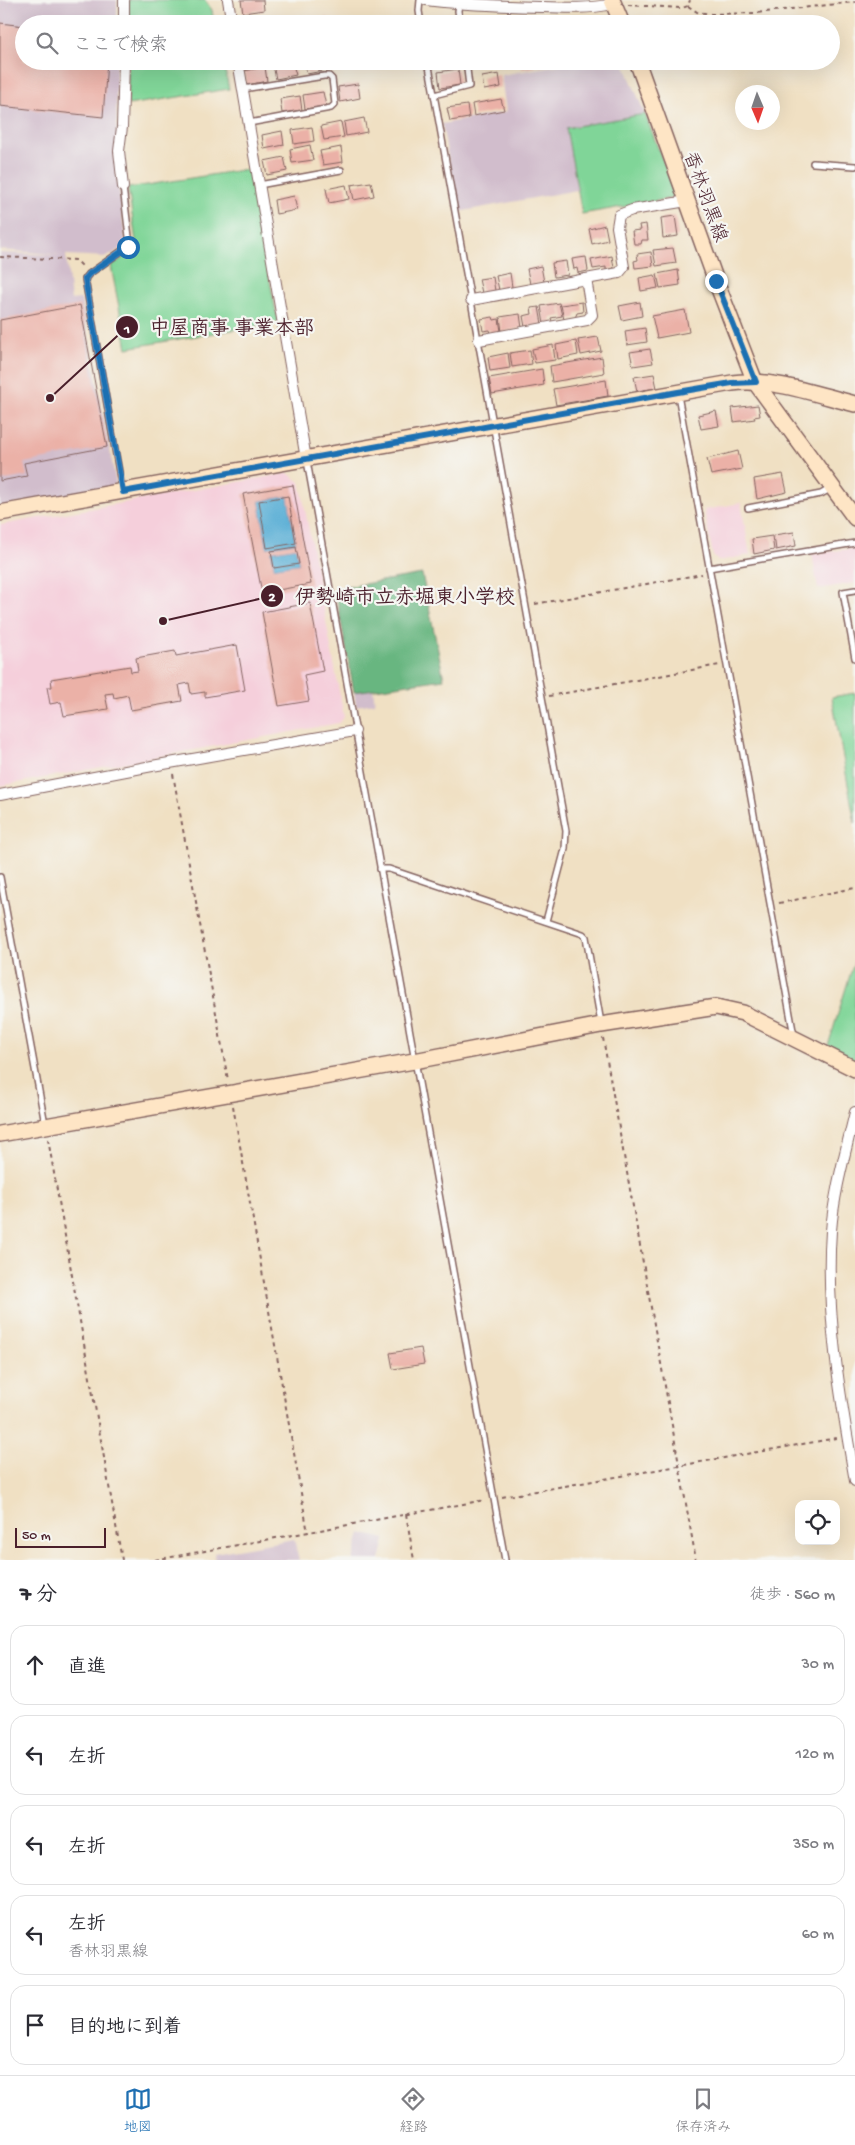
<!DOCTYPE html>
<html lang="ja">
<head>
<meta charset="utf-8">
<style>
  body { margin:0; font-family:"Gochi Hand","Klee One",sans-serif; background:#f7f7f7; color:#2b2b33 }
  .controls { position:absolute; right:15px; bottom:15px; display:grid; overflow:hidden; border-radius:10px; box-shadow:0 5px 20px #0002 }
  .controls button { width:45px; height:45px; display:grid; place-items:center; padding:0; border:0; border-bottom:1px solid #e1e1e2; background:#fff; color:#2b2b33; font:25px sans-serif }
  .compass { position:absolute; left:735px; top:85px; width:45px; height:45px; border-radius:50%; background:#fff; box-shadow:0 5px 20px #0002; rotate:178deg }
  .scale { position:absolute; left:15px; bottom:12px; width:91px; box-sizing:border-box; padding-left:5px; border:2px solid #4a1f2b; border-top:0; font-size:14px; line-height:18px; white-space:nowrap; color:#4a1f2b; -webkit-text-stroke:4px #f6f6f2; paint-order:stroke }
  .stop { position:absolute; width:15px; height:15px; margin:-11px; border:4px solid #1f6fb2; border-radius:50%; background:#fff }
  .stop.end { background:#1f6fb2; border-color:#fff; box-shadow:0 1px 5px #0008 }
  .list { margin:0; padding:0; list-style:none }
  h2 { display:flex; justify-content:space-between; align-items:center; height:65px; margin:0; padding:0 20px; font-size:21px }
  h2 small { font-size:16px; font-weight:400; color:#7c7c81 }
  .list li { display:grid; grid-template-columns:32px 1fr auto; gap:15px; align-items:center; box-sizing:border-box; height:80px; margin:0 10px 10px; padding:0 10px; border:1px solid #e1e1e2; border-radius:15px }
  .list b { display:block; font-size:19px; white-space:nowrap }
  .list p { margin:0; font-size:16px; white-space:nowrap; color:#7c7c81 }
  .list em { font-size:16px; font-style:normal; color:#7c7c81 }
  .icon { flex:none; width:28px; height:28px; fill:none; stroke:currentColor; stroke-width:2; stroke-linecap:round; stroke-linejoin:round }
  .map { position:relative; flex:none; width:855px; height:1560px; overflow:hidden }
  .search { position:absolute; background:#fff; box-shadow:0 5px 20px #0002; left:15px; right:15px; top:15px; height:55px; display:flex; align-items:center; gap:12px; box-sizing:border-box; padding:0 18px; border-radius:28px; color:#7c7c81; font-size:19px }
  .sheet { height:515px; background:#fff }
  nav { display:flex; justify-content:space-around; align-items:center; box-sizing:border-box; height:70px; border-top:1px solid #e1e1e2; background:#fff; font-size:14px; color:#7c7c81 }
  nav a { display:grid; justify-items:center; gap:2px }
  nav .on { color:#1f6fb2 }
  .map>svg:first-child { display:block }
  .built { fill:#f5cfdb }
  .industrial { fill:#d1bdcc }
  .green { fill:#80d598; stroke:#657a62 }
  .forest { fill:#68b680; stroke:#596a56 }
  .water { fill:#59aed5; stroke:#526680 }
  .building { fill:#ebb1a7; fill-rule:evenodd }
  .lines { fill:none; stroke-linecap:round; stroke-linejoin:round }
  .lane-casing { stroke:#846360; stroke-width:8 }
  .street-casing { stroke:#846360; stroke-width:12 }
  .secondary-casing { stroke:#846360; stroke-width:18 }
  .path { stroke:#846360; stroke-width:2; stroke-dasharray:4 4; stroke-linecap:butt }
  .lane { stroke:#fff; stroke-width:5 }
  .street { stroke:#fff; stroke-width:10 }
  .secondary { stroke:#fee5c5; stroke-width:15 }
  .route { stroke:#1f6fb2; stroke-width:6 }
  .labels { text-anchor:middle; stroke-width:4.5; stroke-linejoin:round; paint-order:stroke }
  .street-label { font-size:19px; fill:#4a1f2b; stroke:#f6f6f2 }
  .leader { fill:none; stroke:#4a1f2b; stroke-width:2 }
  .callout-dot { fill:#4a1f2b; stroke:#f6f6f2; stroke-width:2 }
  .mark-label { font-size:15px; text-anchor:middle; font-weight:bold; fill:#fff }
  .callout-label { font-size:20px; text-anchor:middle; font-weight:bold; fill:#4a1f2b; stroke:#f6f6f2; stroke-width:4.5; stroke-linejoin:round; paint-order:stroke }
</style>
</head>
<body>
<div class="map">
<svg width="855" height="1560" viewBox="0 0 855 1560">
  <rect width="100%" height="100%" fill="#f6f6f2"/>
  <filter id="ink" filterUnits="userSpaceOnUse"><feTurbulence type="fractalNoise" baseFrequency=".02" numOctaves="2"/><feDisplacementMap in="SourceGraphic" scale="10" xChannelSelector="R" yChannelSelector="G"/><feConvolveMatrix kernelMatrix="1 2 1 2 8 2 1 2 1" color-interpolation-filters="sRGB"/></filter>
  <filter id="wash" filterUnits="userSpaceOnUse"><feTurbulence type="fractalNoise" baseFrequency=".0096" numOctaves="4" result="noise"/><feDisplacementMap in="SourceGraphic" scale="20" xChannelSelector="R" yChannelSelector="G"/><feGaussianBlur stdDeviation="1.12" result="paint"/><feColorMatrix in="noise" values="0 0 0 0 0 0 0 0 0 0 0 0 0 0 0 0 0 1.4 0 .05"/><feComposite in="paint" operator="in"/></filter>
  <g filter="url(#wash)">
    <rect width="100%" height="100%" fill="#f0e0c3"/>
    <!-- built -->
    <g class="built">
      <path d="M288,473L300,482L344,717L339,723L0,786V525Z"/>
      <path d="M741,503L750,555L718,561L713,556L704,510Z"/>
      <path d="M855,548V583L818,589L812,554Z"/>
    </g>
    <!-- industrial -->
    <g class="industrial">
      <path d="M0,0H117V24H24V61H116L117,175L126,245L107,257L66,255L71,300L81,299L116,483L111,488L0,507V253L64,255L0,250Z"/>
      <path d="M582,61H623L645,114L566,128L577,190L458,212L442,124L506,112L501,75Z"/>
      <path d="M373,689L375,703L356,706L354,692Z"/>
      <path d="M360,1533L385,1539L380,1560H353Z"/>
      <path d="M294,1539L299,1560H215L214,1553Z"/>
    </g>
    <!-- green -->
    <g class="green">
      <path d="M129,0H205L212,10L214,24H129Z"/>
      <path d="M128,61H223L229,89L128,105Z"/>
      <path d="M645,114L676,195L673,198L582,214L566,128Z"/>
      <path d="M248,169L278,322L127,348L111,266L137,248L128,188Z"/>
      <path d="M855,693V823L832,697Z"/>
      <path d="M855,959V1058L850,1061L827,1049Z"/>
    </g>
    <!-- forest -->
    <path class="forest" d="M422,574L444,679L354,692L335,589Z"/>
    <!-- water -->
    <g class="water">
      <path d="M288,496L296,543L267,548L259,501Z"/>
      <path d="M296,547L299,564L274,568L271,551Z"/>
    </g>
    <g id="blocks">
      <!-- building -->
      <g class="building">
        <path d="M241,0H263L264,10L243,13Z"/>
        <path d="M271,16L273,24H251L250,19Z"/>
        <path d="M328,17L329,24H318L317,19Z"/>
        <path d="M446,17L447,24H427L426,20Z"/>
        <path d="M0,23L24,26V61H107L103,117L0,106Z"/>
        <path d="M292,61L296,75L276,79L273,65Z"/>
        <path d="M304,61H320L322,71L307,74Z"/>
        <path d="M334,61H355L356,66L336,69Z"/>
        <path d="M521,61H535L536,67L522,69Z"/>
        <path d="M538,61H552V64L539,67Z"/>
        <path d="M265,67L267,81L247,85L244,71Z"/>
        <path d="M458,69L460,85L440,88L438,72Z"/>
        <path d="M499,74L501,87L484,90L482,77Z"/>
        <path d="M358,84L360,98L340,102L338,87Z"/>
        <path d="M323,92L326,106L305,109L303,95Z"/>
        <path d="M300,96L302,110L282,113L280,99Z"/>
        <path d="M501,99L504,110L474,116L472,104Z"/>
        <path d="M467,105L469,118L450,121L447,108Z"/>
        <path d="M364,118L367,132L346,136L344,122Z"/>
        <path d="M341,122L344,137L324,140L321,126Z"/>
        <path d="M312,127L314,141L294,144L292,130Z"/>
        <path d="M282,131L284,145L264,149L262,135Z"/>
        <path d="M310,145L313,160L292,163L290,149Z"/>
        <path d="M341,147L343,162L323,165L320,151Z"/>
        <path d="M284,157L287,171L267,175L264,161Z"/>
        <path d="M371,182L374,196L354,200L351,185Z"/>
        <path d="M346,185L349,199L329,203L326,189Z"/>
        <path d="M294,196L297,210L276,214L274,200Z"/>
        <path d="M675,216L678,236L663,238L661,218Z"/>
        <path d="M646,224L648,240H642L641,244H634L632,231L640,230L639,225Z"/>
        <path d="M605,225L608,240L592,244L589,229Z"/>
        <path d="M673,248L676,263L656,266L653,250Z"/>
        <path d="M651,252L653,266L635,268L634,261L638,260L637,254Z"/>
        <path d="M612,256L614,268L606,270V267L593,269L591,260Z"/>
        <path d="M586,257L588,271L578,273L577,268L574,269L572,259Z"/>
        <path d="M566,261L568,275L554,277L552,263Z"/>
        <path d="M541,266L544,282L530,284L527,269Z"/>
        <path d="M678,270L680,285L660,288L657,274Z"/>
        <path d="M510,273L512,287L499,290L496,276Z"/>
        <path d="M655,275L658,288L641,291L639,278Z"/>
        <path d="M493,277L495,291L482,293L479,279Z"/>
        <path d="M582,302L583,312L577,313L575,318L564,320L561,305Z"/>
        <path d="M640,302L642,316L622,320L619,306Z"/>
        <path d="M559,303L562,316L551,318L552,322L544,324L541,306Z"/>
        <path d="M80,305L107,447L24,463L27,476L0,481V320Z"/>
        <path d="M539,307L542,324L525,327L523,316L532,314L531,308Z"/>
        <path d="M685,310L689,332L657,338L652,316Z"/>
        <path d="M520,314L522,328L502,332L500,317Z"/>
        <path d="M493,317L494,320L499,319L501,331L491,333L490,330L483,331L481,319Z"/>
        <path d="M645,328L647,342L627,345L625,331Z"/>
        <path d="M598,337L601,351L581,355L578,340Z"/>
        <path d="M576,341L578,355L558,359L556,345Z"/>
        <path d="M553,345L555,360L535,363L532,349Z"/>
        <path d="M650,349L653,363L633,366L630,352Z"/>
        <path d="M530,350L532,364L512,367L510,353Z"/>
        <path d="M508,353L510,368L490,371L488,357Z"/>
        <path d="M602,357L604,373L552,382L550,366Z"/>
        <path d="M542,369L544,385L492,394L489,378Z"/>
        <path d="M654,374L657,388L637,391L634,377Z"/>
        <path d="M606,380L608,396L556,405L553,389Z"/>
        <path d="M758,405L760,416L754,417L755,419L734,422L732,408Z"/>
        <path d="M716,411L719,426L701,429L698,415Z"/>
        <path d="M738,451L742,469L711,475L707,459Z"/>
        <path d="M783,474L787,492L757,499L754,479Z"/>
        <path d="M293,485L311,584L262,593L243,494ZM288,496L296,543L267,548L259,501ZM296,547L299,564L274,568L271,551Z"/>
        <path d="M794,532L796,546L776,550L774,535Z"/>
        <path d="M772,536L774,550L754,554L752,539Z"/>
        <path d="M310,603L323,671L304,675L309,701L279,706L262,612Z"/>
        <path d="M237,645L245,690L205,697V692L191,694L189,683L179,685L182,701L131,710L128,695L114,698L113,693L105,694L108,709L64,716L61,702L50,704L47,687H52L51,679L130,666L131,672L138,671L136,658L175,651L176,656Z"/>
        <path d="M421,1348L424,1364L393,1369L390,1353Z"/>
      </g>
    </g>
  </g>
  <g filter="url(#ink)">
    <use href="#blocks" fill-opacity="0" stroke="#846360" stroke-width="1"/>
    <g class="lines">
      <defs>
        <g id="lane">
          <path d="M420,0L419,11L421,24"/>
          <path d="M459,4L458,11L460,24"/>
          <path d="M428,61C475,318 519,574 566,831L565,849L546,921"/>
          <path d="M243,89L324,76H329L332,79L335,104L331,108L249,123"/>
          <path d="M434,95L469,86L466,61"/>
          <path d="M813,163L855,166"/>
          <path d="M259,185L341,170"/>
          <path d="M678,395L794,1036"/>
          <path d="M307,461L505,1560"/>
          <path d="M122,489L85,279L89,274L130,245L123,187"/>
          <path d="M748,508L821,494L830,489"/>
          <path d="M709,568L855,543"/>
          <path d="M855,590L843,592L855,658"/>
          <path d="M380,869H389L583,934L586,937L601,1023"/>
          <path d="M0,877L45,1124"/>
        </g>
        <g id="street">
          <path d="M124,0V24"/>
          <path d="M228,0L232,24"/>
          <path d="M426,0C464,5 503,6 541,7C566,8 589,9 613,4"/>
          <path d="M238,61L306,459"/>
          <path d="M123,187L119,151L122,127L124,61"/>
          <path d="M471,300L619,273L624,267L617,227L619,215L632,210L687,201"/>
          <path d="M479,340L587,320L592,315L586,279"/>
          <path d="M0,795L152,766L355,731"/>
          <path d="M855,1112C846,1151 834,1191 831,1231C825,1312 841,1402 855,1481"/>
        </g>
        <g id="secondary">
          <path d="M612,0L622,24"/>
          <path d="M637,61L716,281L755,382L855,518"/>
          <path d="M0,513L732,383C773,378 815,394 855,404"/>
          <path d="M0,1134L414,1061L601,1025L716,1007L743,1013L855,1069"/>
        </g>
      </defs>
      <!-- lane casing -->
      <use href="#lane" class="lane-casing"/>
      <!-- street casing -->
      <use href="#street" class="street-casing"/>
      <!-- secondary casing -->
      <use href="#secondary" class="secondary-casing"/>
      <!-- path -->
      <g class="path">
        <path d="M628,5L682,8L688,6L690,0"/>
        <path d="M688,6L697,12L711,14L756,13L855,2"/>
        <path d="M0,257L76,260L84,268"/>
        <path d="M535,604L702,574"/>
        <path d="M549,696L719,665"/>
        <path d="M173,774L228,1080"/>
        <path d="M779,903L855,888"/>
        <path d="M603,1038L696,1560"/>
        <path d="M233,1106L308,1533"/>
        <path d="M48,1139L122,1560"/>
        <path d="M502,1497L837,1438"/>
        <path d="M406,1514L414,1560"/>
        <path d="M155,1560L485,1500"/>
      </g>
      <!-- lane -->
      <use href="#lane" class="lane"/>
      <!-- street -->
      <use href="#street" class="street"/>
      <!-- secondary -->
      <use href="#secondary" class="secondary"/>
    </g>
  </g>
  <g class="lines" filter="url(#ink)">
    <!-- route -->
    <path class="route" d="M128,247L89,274L85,279L123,492L678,392L732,383L756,382L716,281"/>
  </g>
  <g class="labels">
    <!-- street labels -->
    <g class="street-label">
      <text transform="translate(707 196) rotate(70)" y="7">香林羽黒線</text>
    </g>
  </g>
  <!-- callouts -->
  <path class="leader" d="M50 398L127 327M163 621L272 596"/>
  <g class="callout-dot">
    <circle cx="50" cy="398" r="5"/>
    <circle cx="163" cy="621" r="5"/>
    <circle cx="127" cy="327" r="12"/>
    <circle cx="272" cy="596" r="12"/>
  </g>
  <g class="mark-label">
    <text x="127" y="333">1</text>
    <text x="272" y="601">2</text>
  </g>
  <g class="callout-label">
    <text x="232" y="334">中屋商事 事業本部</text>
    <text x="405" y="603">伊勢崎市立赤堀東小学校</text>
  </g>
</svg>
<div class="controls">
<button><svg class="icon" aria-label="locate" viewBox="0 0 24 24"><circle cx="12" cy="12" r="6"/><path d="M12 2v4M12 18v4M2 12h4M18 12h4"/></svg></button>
</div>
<svg class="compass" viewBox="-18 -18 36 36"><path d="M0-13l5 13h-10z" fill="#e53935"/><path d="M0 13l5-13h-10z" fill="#7c7c81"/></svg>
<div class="scale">50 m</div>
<div class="stop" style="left:128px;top:247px"></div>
<div class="stop end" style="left:716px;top:281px"></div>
<div class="search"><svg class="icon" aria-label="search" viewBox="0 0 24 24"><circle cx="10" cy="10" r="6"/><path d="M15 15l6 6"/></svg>ここで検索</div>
</div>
<section class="sheet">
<h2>7 分<small>徒歩 · 560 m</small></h2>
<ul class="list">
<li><svg class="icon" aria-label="ahead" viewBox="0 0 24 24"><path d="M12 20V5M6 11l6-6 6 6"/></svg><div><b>直進</b></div><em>30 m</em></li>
<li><svg class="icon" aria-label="left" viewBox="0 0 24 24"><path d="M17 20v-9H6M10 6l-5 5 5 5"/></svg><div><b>左折</b></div><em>120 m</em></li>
<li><svg class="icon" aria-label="left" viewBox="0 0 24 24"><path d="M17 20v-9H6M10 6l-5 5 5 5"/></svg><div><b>左折</b></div><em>350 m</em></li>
<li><svg class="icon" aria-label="left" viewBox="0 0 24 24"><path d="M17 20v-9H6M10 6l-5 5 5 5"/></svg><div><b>左折</b><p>香林羽黒線</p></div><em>60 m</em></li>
<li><svg class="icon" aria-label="arrive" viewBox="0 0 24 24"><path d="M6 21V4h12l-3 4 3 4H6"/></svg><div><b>目的地に到着</b></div></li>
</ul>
</section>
<nav>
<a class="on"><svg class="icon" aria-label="map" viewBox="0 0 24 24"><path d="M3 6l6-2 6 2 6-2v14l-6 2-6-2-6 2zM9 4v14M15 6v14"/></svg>地図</a>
<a><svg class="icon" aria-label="directions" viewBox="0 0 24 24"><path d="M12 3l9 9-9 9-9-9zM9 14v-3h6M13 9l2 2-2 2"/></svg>経路</a>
<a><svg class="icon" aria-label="saved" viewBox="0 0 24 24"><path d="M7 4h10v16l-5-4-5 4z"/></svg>保存済み</a>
</nav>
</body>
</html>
